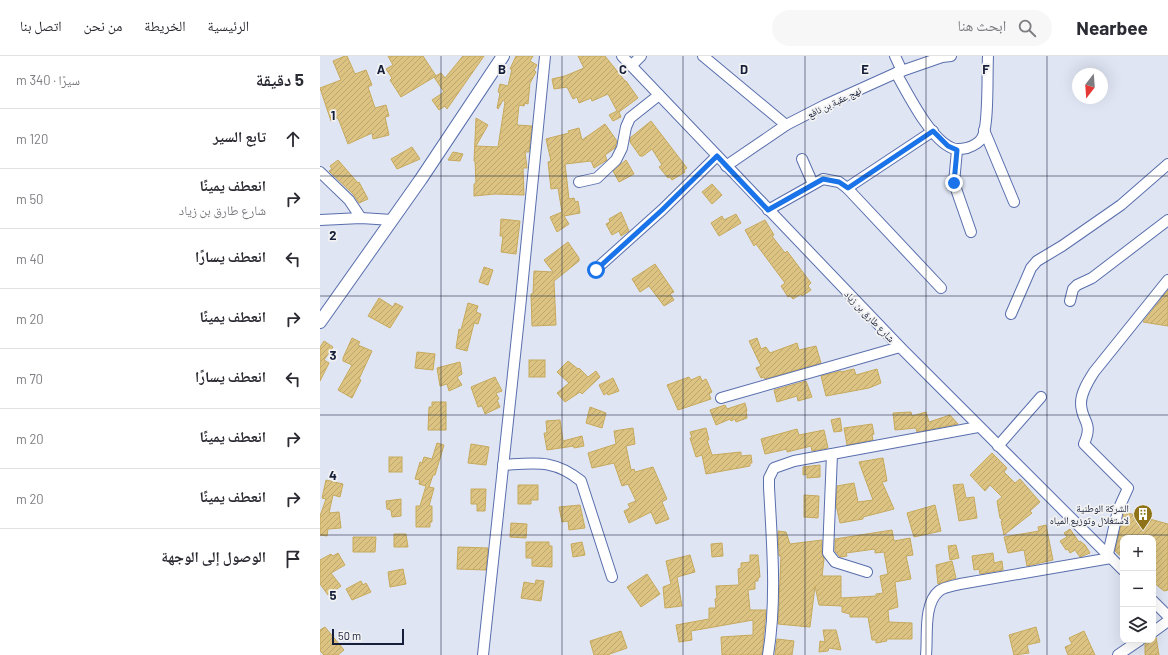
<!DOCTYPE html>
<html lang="ar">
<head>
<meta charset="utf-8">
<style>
  body { margin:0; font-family:Barlow,"Noto Naskh Arabic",sans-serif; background:#f7f7f7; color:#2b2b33; direction:rtl }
  .controls { position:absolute; right:12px; bottom:12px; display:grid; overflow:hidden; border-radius:8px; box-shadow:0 4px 16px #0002 }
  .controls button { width:36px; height:36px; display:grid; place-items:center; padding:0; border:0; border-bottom:1px solid #e1e1e2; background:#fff; color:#2b2b33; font:20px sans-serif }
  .compass { position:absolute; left:752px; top:12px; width:36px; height:36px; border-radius:50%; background:#fff; box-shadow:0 4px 16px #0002; rotate:197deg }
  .scale { position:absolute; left:12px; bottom:10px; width:72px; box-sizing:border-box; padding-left:4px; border:2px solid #161f39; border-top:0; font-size:11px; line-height:14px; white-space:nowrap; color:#161f39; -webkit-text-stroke:3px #f2f2f2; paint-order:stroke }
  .stop { position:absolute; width:12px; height:12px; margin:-9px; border:3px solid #1a73e8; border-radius:50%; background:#fff }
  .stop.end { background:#1a73e8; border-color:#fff; box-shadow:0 1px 4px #0008 }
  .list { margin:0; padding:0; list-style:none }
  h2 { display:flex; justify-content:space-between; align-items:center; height:52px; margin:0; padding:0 16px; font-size:17px }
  h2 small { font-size:13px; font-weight:400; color:#7c7c81 }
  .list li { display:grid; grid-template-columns:26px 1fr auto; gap:12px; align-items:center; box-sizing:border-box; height:60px; padding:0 16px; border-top:1px solid #e1e1e2 }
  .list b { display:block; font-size:15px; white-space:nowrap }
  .list p { margin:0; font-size:13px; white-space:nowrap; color:#7c7c81 }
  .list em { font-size:13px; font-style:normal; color:#7c7c81 }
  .icon { flex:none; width:22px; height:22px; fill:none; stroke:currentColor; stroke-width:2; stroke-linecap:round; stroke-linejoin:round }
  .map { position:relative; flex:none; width:848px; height:599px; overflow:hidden; direction:ltr }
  header { display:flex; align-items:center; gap:24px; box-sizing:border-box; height:56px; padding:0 20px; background:#fff; border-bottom:1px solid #e1e1e2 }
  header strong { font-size:19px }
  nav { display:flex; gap:22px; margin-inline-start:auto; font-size:14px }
  .search { width:280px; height:36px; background:#f7f7f7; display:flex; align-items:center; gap:10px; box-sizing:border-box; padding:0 14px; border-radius:22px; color:#7c7c81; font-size:15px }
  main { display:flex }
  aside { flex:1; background:#fff }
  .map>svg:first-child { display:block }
  .building { fill:url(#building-hatch); stroke:#c6a95c }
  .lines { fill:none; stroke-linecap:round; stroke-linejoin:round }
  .minor-casing { stroke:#596ead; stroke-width:12 }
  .tertiary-casing { stroke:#596ead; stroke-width:14 }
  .minor { stroke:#fff; stroke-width:10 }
  .tertiary { stroke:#fff; stroke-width:12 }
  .route { stroke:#1a73e8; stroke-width:5 }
  .grid { fill:none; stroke:#161f39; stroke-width:1; stroke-opacity:0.55 }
  .labels { text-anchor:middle; stroke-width:3.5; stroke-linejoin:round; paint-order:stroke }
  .street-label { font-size:10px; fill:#161f39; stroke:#f2f2f2 }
  .poi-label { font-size:10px; fill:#161f39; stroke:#f2f2f2; text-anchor:end }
  .grid-label { font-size:13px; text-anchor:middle; font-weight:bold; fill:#161f39; stroke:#f2f2f2; stroke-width:3.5; stroke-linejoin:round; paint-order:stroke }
</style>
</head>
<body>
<header>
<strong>Nearbee</strong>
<div class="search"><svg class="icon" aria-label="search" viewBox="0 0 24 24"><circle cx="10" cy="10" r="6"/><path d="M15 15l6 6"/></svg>ابحث هنا</div>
<nav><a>الرئيسية</a><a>الخريطة</a><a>من نحن</a><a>اتصل بنا</a></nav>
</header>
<main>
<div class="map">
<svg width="848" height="599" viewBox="0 0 848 599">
  <defs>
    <pattern id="building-hatch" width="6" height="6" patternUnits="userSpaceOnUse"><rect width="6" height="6" fill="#dcc381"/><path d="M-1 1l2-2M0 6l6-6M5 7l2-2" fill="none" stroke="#bca770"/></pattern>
  </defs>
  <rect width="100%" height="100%" fill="#dfe5f3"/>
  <!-- building -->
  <g class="building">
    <path d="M25,0H27L35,18L46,14L52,29L48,31L55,52L66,49L69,60L65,61L69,79L53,83L52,77L28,88L18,62L11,65L0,32L21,24L13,5Z"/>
    <path d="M68,0H103L116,20L81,41L70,24L72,22L66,13L73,9Z"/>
    <path d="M143,0H164L127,53L125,50L119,54L112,44L124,36L114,21L121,17L125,22Z"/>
    <path d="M196,0H213L210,5L217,9L214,14L216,16L210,27L208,48L205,47L204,50L199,49L197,69L212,70L209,96H205L207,112H203L204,139L175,138L154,140V128L156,127L155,105H154L156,62L168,69L156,90L178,91L185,46L183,44L178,53L177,52L180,37L178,36L180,28L188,30L192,13H190Z"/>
    <path d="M258,0H285L305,25H306L318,42L299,56L301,61L293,65L289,59L297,55L288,38L272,45L271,42L259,47L257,41L253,43L247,31L234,33L232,23L245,20L264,12Z"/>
    <path d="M331,65L367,112L364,114L365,116L352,124L350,121L348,122L339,111L342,109L332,93L323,100H320L310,86V82Z"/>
    <path d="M285,68L297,85L295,92L285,99L287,104L274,112L271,105L245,108L249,143L254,142L255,146L258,145L260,157L244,160L249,168L237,176L230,161L242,156L238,132L231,133L228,106L231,105L226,83L249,77L248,75L259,72L262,84Z"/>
    <path d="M92,91L100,103L77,113L71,103Z"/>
    <path d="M133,96L143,98L140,105L128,104Z"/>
    <path d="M18,104L38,127L39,126L48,143L39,147L33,138L9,115L12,113L10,110Z"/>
    <path d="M306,104L314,118L299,126L293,115Z"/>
    <path d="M392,128L402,139L392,148L382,136Z"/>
    <path d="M301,156L309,175L301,180L299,175L292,179L286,168L290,166L289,163Z"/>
    <path d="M416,158L421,167L399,180L391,167L402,160L404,164Z"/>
    <path d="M181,163L200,165L196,198L181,196L183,180H180Z"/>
    <path d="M445,164L454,179L452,180L465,197L467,195L491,227L488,230L491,234L482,240L481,238L473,243L470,240L468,241L461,230L465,227L436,188L434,190L425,174Z"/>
    <path d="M248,186L259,202V205L234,225L236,269L212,270L211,238H213L214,215L233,216L224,204Z"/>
    <path d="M335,208L354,236L350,238L354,244L344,250L329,230L320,236L312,223Z"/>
    <path d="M164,211L173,214L168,229L159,226Z"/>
    <path d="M848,234V270L823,266L826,262Z"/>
    <path d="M59,242L73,251L75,247L83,251L70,272L48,260Z"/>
    <path d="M148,247L158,250L156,256L161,258L158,268L154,267L147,295L136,292L139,273L141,274Z"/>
    <path d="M32,282L40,286L38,289L52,295L39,323L41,324L32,342L18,334L32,309L23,305V302Z"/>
    <path d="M437,282L441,293L446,291L450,297L477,287L479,294L496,290L501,307L445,323L444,321L441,322L436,312L441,310L429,285Z"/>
    <path d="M4,285L13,291L4,304L9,307L0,325V291Z"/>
    <path d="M97,296L115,298L113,314L95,312Z"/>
    <rect x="209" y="304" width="16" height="17"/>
    <path d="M248,305L258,313L259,312L268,321L276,315L280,321L262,338L260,336L245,346L237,337L249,327L237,316Z"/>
    <path d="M140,306L142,318L137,321L142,329L129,335L127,328L120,330L117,312Z"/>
    <path d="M534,313L536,319L557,313L561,327L549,332L506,340L501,320L521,315V316Z"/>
    <path d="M380,320L382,325L386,323L392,336L389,338L391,343L358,354L347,329L369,321L371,324Z"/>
    <path d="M175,321L182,335L176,337L179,343L177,344L180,351L165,358L162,350L158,351L151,331Z"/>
    <path d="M293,322L299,335L288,339L287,337L284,339L279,329Z"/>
    <path d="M486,325L492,341L478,345L477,340L457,346L454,334Z"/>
    <path d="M112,346H126V374H108L109,351H112Z"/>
    <path d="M425,347L427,355H426L427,362L416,366L415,363L411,365L410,363L396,369L390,354L405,349L407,353Z"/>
    <path d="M270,351L286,357L282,372L266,367Z"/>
    <path d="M591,356L592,360L606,356L609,366L630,359L638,368L597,376L596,372L575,374L573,357Z"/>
    <path d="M520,362L522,375L514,376L511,364Z"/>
    <path d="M240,364L243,385L262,380L264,390L254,392V390L227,394L224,377H227L226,365Z"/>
    <path d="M552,368L554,378L552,379L553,384L527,389L524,372Z"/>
    <path d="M313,372L315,388L306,390L311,414L314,413L315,416L333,411L347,443L342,446L349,463L336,468L331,456L309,467L304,455L310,452L308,448L316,445L308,428L302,430L294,407L272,412L268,397L296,388L294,375Z"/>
    <path d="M386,372L389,384H387L392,399L421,396V400L431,399L432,407H430V410L386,418L382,399L376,401L370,382H372L370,376Z"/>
    <path d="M477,373L479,379L504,374L508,392L492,395L491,390L467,396V393L445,398L441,383Z"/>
    <path d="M117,387L124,389L115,419H113L109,431L114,432L109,450H112V466H110V471H96V450H100L106,430L99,428L100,424L95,423L100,406L102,407L104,401L112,403Z"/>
    <path d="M151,388L169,391L166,409L148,407Z"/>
    <path d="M672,397L687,412L684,416L695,427L700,423L720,446L710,455L712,457L684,479L681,465H683L680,462L677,445L682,441L670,429L665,435L650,419Z"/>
    <rect x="69" y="401" width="13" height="15"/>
    <path d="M563,402L567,425L562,426L574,453L543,461V463L520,467L516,449L517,430L534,427L538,446L553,444L539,406Z"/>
    <path d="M500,409V421L487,422V418L483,419V411Z"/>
    <path d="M6,424L23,428L20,441L13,439L9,457L19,456L21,472L8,473L7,480L0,479V460L6,443L2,442Z"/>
    <path d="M643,428L646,442L654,441L657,462L639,465L633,429Z"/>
    <path d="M198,429H218V444H211V448H198Z"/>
    <path d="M151,433H166L165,455H157V448H151Z"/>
    <path d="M484,439L499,440L498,462L484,461Z"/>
    <path d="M81,443V460L72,461L71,454L67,453L66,445Z"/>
    <path d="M260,449L265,472L249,474L248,465L242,466L239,451Z"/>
    <path d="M615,449L621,475L594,481L587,457Z"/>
    <path d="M804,456L848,468V534L844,535L833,526V482H803V502L795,495Z"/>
    <path d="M191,467L207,468L206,482L190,481Z"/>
    <path d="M726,469L733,504L707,510L704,494L688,497L684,481L719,475L718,471Z"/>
    <path d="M750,473L759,486L760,485L765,489L770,497L760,501L755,494L750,497L748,493L746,494L740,485L747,481L744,477Z"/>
    <path d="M572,474L574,485L590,482L593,499L586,500L591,523L575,526L578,551L568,554L569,566L592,567V583H566L567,585L556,587V584H552L548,561H530V558L522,556V550L499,549L495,530L490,571L458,568L461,500H459L458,475L466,476L470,488L502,484V497L504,503L502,520H521V542L556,540V538L563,537L560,520L568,518L564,496L555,497V493L526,497L527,500L520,501L515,495V483Z"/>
    <path d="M74,478H86L88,491H74Z"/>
    <path d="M33,481H56L55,496H33Z"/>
    <path d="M206,486H229V490H232V511L212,510V502H206Z"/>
    <path d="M262,486L265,499L253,501L251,488Z"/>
    <path d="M402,487L403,500L392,501L391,488Z"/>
    <path d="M636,489L639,502L630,504L628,490Z"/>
    <path d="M138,491L168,492L166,514L137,513Z"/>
    <path d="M18,497L25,509L11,517L21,530L8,539L0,528V504L11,498L13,500Z"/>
    <path d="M673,497L674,507L682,505L683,514L660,518L659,513L654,514L652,500Z"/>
    <path d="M370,499L375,516L357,521L362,550L345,552L343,531L351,528L346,505Z"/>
    <path d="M430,499H438L440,521L438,522V525H435V533L428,534L430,554H446L442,599H402L401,581L433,579V564L371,575L372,584L359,586L356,569L389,563V552H396L395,543L397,542L396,530L419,529L418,513L421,512V507L430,506Z"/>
    <path d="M632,505L636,522L618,528L616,509Z"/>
    <path d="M83,513L86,528L70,531L68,516Z"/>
    <path d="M327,518L340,538L321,551L307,531Z"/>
    <path d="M216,524L224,525L221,545L201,542L204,526L215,528Z"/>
    <path d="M41,525L43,529L46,527L51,536L32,544L26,533Z"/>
    <path d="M5,571L24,594L18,599H4L0,595V574Z"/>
    <path d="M716,571L720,586L707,589L709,597L694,599L689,579Z"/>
    <path d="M503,574H516L521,594L509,592L508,595L499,596L500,585L505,586Z"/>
    <path d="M301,575L307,592L287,599H274L270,585Z"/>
    <path d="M764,575L775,599H748L745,591L752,588L749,582Z"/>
    <path d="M836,581L839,599H825V588Z"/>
    <path d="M457,583L474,585L472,599H455Z"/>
  </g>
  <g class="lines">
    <defs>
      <g id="minor">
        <path d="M302,0L580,291L803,514"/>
        <path d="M383,0L466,69"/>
        <path d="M575,0L582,15"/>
        <path d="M311,10L321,0"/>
        <path d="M576,17C588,38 610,83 632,92C637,94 642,93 647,92C653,90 659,87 662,82C669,71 667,16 668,0"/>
        <path d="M664,74L694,146"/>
        <path d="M637,94L634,127L651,176"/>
        <path d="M482,103L493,128"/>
        <path d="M406,110L466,69L505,49L576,17L622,1L631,0"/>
        <path d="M0,116L29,144L41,162"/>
        <path d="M259,126L277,122L296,104L302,92L306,71L310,62L339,39"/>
        <path d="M527,132L613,75"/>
        <path d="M448,154L503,123L519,126L527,132L621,232"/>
        <path d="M0,164L41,162L72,164"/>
        <path d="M275,214L342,154L397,100"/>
        <path d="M750,245L753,233L757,229L772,222L848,164"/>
        <path d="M691,258L711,212L717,205L742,190L801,149L848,108"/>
        <path d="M401,342L580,291"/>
        <path d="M678,390L721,341"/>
        <path d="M512,398L508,497L515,506L547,516"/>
        <path d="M183,409C216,407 234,403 261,425L292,521"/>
        <path d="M788,498L798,454L808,432L764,388C774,365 761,366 761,347C761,336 769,324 774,316L848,224"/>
        <path d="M833,545L848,560"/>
        <path d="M833,576L848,565"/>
        <path d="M163,599C185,399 206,200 225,0"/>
        <path d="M448,599C457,543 452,488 449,431V422L454,412L474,405L658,371"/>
        <path d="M606,599C608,581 603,548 619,535C624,531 633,530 640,528L791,502"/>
        <path d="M798,599L820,584"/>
      </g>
      <path id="tertiary" d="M0,266L101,123L183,0"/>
    </defs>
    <!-- minor casing -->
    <use href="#minor" class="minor-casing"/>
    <!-- tertiary casing -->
    <use href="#tertiary" class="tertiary-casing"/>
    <!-- minor -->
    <use href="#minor" class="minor"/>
    <!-- tertiary -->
    <use href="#tertiary" class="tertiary"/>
  </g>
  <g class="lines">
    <!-- route -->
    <path class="route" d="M276,214L342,154L397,100L448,154L503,123L519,126L528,132L613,75L628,90L637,94L634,127"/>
  </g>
  <!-- grid -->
  <path class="grid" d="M121,0V599M242,0V599M363,0V599M485,0V599M606,0V599M727,0V599M0,120H848M0,240H848M0,359H848M0,479H848"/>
  <!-- icons -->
  <defs>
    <symbol id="building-pin" viewBox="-11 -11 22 30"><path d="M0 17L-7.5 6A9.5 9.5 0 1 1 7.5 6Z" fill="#907318" stroke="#f2f2f2"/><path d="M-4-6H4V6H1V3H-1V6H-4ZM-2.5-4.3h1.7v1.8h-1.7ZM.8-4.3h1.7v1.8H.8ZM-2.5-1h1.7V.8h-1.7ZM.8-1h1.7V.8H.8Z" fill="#fff"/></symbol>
  </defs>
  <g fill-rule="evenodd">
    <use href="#building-pin" x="812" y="447" width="22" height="30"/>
  </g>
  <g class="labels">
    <!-- street labels -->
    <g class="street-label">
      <text transform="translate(514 46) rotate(-26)" y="4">نهج عقبة بن نافع</text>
      <text transform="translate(550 260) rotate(46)" y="4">شارع طارق بن زياد</text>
    </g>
    <!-- poi labels -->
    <g class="poi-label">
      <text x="809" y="456">الشركة الوطنية<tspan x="809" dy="12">لاستغلال وتوزيع المياه</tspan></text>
    </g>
  </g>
  <g class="grid-label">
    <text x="61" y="18">A</text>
    <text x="182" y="18">B</text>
    <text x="303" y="18">C</text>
    <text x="424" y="18">D</text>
    <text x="545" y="18">E</text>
    <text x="666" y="18">F</text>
    <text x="13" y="64">1</text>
    <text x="13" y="184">2</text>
    <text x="13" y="304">3</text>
    <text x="13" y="424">4</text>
    <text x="13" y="544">5</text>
  </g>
</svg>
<div class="controls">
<button>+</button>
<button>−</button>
<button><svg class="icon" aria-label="layers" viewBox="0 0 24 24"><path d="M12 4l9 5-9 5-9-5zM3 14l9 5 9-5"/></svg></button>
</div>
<svg class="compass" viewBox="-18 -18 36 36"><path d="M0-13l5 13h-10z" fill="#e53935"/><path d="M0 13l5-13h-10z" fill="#7c7c81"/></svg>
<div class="scale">50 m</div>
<div class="stop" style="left:276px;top:214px"></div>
<div class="stop end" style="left:634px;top:127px"></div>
</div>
<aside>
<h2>5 دقيقة<small>سيرًا · 340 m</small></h2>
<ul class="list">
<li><svg class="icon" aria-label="ahead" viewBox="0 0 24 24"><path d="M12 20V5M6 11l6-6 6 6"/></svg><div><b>تابع السير</b></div><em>120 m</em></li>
<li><svg class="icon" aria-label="right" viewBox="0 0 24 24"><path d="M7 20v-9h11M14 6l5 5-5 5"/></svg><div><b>انعطف يمينًا</b><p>شارع طارق بن زياد</p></div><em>50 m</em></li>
<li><svg class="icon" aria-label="left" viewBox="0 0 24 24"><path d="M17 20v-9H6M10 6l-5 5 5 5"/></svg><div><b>انعطف يسارًا</b></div><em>40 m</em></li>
<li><svg class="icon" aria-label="right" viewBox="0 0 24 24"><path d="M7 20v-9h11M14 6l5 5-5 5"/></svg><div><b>انعطف يمينًا</b></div><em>20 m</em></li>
<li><svg class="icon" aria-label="left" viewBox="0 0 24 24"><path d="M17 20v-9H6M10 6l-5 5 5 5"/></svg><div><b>انعطف يسارًا</b></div><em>70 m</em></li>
<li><svg class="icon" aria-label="right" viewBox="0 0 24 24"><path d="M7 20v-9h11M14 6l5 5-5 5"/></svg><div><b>انعطف يمينًا</b></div><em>20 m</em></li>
<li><svg class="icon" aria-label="right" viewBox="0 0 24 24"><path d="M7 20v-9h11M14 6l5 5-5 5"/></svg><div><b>انعطف يمينًا</b></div><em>20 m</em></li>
<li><svg class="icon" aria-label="arrive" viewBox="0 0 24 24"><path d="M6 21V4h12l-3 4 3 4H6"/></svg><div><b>الوصول إلى الوجهة</b></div></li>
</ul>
</aside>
</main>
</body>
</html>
